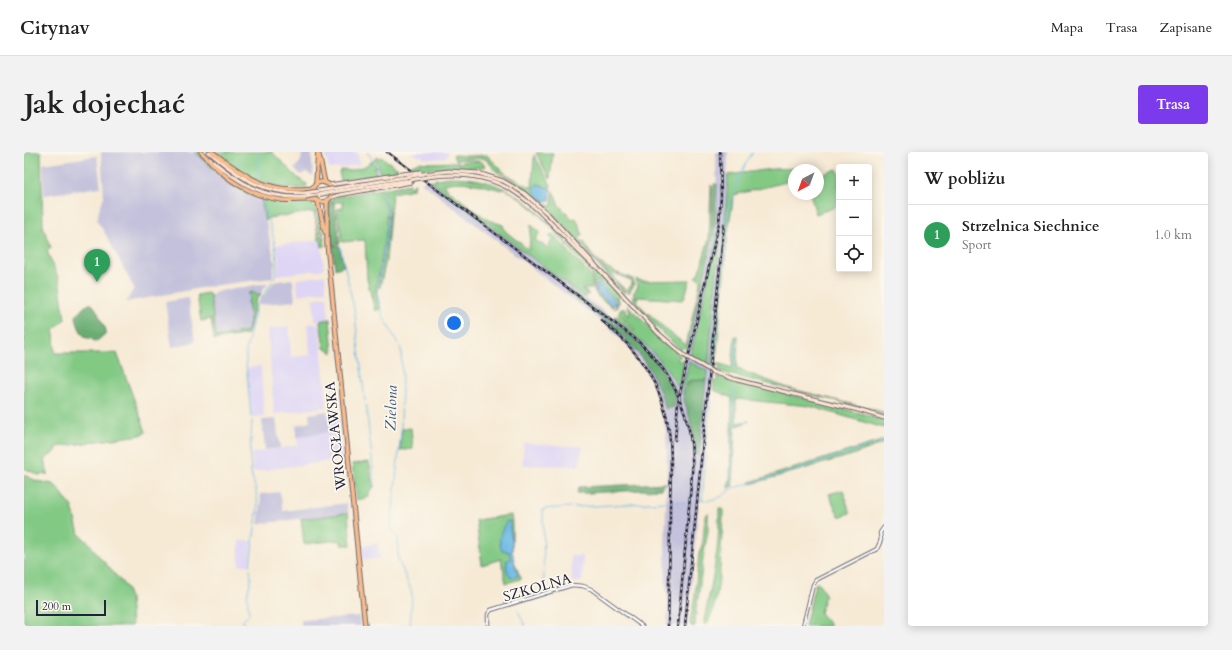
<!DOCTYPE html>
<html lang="pl">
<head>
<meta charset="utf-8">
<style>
  body { margin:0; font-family:Cardo,serif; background:#f2f2f2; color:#222 }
  .controls { position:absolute; right:12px; top:12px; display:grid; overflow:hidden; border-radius:4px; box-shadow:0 2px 10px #0003 }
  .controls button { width:36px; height:36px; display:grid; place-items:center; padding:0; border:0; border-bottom:1px solid #e0e0e0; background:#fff; color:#222; font:20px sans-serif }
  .compass { position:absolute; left:764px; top:12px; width:36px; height:36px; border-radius:50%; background:#fff; box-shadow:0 2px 10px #0003; rotate:221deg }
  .scale { position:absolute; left:12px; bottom:10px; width:70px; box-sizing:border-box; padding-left:4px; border:2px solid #22223b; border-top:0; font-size:11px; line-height:14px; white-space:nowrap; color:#22223b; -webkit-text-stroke:3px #fbf7ec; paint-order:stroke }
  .you { position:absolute; left:430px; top:171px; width:14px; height:14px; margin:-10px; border:3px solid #fff; border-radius:50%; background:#1a73e8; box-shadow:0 0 0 6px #1a73e833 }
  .badge { display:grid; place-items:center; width:26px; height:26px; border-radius:50%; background:#7c3aed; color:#fff; font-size:13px; font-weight:700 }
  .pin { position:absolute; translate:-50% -33px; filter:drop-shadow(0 1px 2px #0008) }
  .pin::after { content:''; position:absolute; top:21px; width:14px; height:12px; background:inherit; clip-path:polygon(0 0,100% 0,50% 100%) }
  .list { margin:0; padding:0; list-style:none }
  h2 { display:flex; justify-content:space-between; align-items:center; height:52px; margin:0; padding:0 16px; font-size:17px }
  h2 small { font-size:13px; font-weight:400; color:#767676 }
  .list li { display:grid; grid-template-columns:26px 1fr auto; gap:12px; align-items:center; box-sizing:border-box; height:60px; padding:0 16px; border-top:1px solid #e0e0e0 }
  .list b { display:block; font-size:15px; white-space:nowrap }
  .list p { margin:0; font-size:13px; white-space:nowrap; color:#767676 }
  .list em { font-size:13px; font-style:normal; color:#767676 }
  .icon { flex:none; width:22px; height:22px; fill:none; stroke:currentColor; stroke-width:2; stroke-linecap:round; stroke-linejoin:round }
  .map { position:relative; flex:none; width:860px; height:474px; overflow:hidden; border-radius:4px }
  header { display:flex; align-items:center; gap:24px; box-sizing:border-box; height:56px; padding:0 20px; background:#fff; border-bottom:1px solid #e0e0e0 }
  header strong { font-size:19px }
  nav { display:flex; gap:22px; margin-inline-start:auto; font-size:14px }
  .intro { display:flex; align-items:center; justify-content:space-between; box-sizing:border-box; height:96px; padding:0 24px }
  h1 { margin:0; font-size:28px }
  .button { padding:10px 18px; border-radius:4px; background:#7c3aed; color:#fff; font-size:14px; font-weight:700 }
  main { display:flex; gap:24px; padding:0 24px }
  aside { flex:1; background:#fff; border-radius:4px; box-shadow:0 2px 10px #0003 }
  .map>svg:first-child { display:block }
  .built { fill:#ded5f5 }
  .industrial { fill:#c3c1db }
  .green { fill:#82c984; stroke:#527660 }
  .forest { fill:#69ad72; stroke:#466856 }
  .water { fill:#6bb9e5; stroke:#466e90 }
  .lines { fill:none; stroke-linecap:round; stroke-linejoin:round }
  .stream { stroke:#6bb9e5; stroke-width:1 }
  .tertiary-casing { stroke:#6c6871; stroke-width:4.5 }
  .secondary-casing { stroke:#6c6871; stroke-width:5 }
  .primary-casing { stroke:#6c6871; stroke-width:5.5 }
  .tertiary { stroke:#fff; stroke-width:2.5 }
  .secondary { stroke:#fde4d1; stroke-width:3 }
  .primary { stroke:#fabc8b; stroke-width:3.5 }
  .rail-casing { stroke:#22223b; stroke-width:2.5 }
  .rail { stroke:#fbf7ec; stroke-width:1; stroke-dasharray:3; stroke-linecap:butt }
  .secondary-bridge-casing { stroke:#6c6871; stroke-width:5; stroke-linecap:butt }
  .secondary-bridge { stroke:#fde4d1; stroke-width:3 }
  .labels { text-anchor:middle; stroke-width:3.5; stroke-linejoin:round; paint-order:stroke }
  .street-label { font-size:14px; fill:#22223b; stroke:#fbf7ec }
  .water-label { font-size:15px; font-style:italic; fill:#3c5776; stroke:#fbf7ec }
</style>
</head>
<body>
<header>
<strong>Citynav</strong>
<nav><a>Mapa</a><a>Trasa</a><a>Zapisane</a></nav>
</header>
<div class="intro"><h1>Jak dojechać</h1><a class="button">Trasa</a></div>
<main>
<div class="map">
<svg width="860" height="474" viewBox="0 0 860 474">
  <rect width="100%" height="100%" fill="#fbf7ec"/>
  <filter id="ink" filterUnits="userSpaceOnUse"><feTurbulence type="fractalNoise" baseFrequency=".025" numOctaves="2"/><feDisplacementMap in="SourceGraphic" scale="8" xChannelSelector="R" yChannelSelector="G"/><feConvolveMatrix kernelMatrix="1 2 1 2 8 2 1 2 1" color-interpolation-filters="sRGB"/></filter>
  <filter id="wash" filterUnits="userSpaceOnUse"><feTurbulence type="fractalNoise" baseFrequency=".012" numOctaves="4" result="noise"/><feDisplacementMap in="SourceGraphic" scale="16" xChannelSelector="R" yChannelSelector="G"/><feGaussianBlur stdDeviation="0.9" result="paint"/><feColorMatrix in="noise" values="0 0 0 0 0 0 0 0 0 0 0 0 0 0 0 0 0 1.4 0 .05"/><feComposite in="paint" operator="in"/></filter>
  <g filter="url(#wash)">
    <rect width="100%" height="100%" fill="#f6ead5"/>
    <!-- built -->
    <g class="built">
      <path d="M300,0H333L336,12L322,15L305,17L303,8Z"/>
      <path d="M386,0H423V3L420,6L407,7L399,6L398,4H393Z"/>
      <path d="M297,88L300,116L297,118L253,123L255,109L252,93Z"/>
      <path d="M301,123L302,139L274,143L272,128L274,127Z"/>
      <path d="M303,144L305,167L291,169L289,147Z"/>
      <path d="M295,171L303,255L250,262L244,177L265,174L267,205L286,203L284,172Z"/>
      <path d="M237,214L240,264L228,265L223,216Z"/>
      <path d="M314,260L318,307L229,320L228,301L274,293L273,285L305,280L304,262Z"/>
      <path d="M500,291L559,295L555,314L498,313Z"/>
      <path d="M215,389H228L225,413L215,414Z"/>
      <path d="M354,391L356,406L340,408L338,394Z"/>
      <path d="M547,404H559L558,428L556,430H550L548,429Z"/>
    </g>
    <!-- industrial -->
    <g class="industrial">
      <path d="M77,0H171L206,32L227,44L237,47L251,111L248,126L187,134L102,150L110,136L81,81L73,69L75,57L80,45Z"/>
      <path d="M276,0H287L289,23H287L282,20L277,23L270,17L277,9L278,2Z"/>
      <path d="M692,0H704L702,56L699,104L663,474H643L644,449L642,438L641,398L643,312L642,280L638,259L626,226L618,211L607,198L588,178L397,30L405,28L618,188L632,203L655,236L688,92L693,52Z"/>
      <path d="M73,4L77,35L20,43L19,12Z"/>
      <path d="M267,127L269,129L271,149L234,153L250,130Z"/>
      <path d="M244,131L232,148L224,182L190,188L187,167L177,169L173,143L184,141L187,143H189L190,140L237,132L239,133L240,132Z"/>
      <path d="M164,146L171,190L148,195L141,150Z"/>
      <path d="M303,259L306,280L273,285L272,273L286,270L285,262Z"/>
      <path d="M252,267L256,296L241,298L238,268Z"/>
      <path d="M256,340L259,359L323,351L324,361L234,372L237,351L236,342Z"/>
      <path d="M335,464L336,474H277V468Z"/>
    </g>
    <!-- green -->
    <g class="green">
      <path d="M0,0H17L19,75L27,96L23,99L35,128L41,167L30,178L31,201H93L122,280L117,283L33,295L31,296H33L32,299L20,308L24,322L14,323L0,316Z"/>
      <path d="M171,0H174L207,29L253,49L271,50L283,49L293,56L300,83L296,80L293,60L291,59L294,80L296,83L300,85L301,94L298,95L297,88H295L290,60L244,66L241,69L237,47L227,44L206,32Z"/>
      <path d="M190,0H248L275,27L283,32L282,36C240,38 222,23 190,0Z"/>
      <path d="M512,1H529L526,27Z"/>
      <path d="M429,3L444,4L463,3L482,22L508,36L510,3L527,33L525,37L515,32L520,49L524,54H528L529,39L535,53L549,67L552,66L559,83L555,86L557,90L560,89C569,112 588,119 609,127L610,133L605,141L603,137L608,133L607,128L589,121V125L602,139L600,138L517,48L501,36L475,19L473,20L463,8L458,6L431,8Z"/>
      <path d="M354,5L359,6L377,19L371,17V20L357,22L354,12L350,8Z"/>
      <path d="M349,9L353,15L350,16L352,19V23L317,29L315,20L317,18L321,17L324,19L339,15Z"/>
      <path d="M445,9H457L460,12L461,15C440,16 419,16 398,17L396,13L394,18H392L386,14L394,10L405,11L435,10V12H436L437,10Z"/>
      <path d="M775,16L776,18H770V28L710,43L704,78L692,210L708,216L711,184H714L713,217L764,236L859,260L860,263L825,252L704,222L694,219L697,214L693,213L689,217L687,216L699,104L704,23L748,17Z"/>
      <path d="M813,17L815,21V53L806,57L792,62L786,42H794V33L797,32L794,24Z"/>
      <path d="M474,21L502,38L516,49L602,142L598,140L518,52L505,41Z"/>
      <path d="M426,25C461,25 490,37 515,61C521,66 526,73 532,79C554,100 576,122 597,145L595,144L594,146H592L595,150L592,157L591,154L593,152V149L574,129L570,132L572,141L591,157C585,152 574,147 571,140C567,132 572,128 565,118C542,93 509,49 479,36L478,38C460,34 438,27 420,32L424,38L464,68L479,73L481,79L505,98L507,73L516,80L511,88L524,96L528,87L525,85L529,82L566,123L568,128V137H558L565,142L560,145L405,28L411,30V27Z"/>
      <path d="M390,31H391L390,37L368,41L362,108L356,135H354L362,88L365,60L364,55L360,46V41L358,40L356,41L363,57L361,84L352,137L356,157L351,159L343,127L341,88L318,90L313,57L319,56V50H306L305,51L308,93L305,92L304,50L308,47L312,45L386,32V36L389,35Z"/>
      <path d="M690,32H693L691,75L662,202V197L660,194L657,198L638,181L610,150L608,144L614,146L612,150L645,180L662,193L677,127L671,125L674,122L678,111L685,87L687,33L688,35V78L689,77Z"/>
      <path d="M695,77H697L684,215L666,205Z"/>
      <path d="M612,127L618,129L666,128L660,147L658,148L613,145L609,142L614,134Z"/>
      <path d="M229,140L231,142H237L232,148L224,182L190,188L187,167L177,169L173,143L184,141L186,143L192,185L224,179L226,165L224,149L226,148L225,141Z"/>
      <path d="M603,153L643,192L657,204L653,208L656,209L661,206L655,236C635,203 620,190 590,167L592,164H593L610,178L611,177L594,162L597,157H600L603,159V163L605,164L606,158Z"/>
      <path d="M306,167L309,201L300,196L296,169Z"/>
      <path d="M665,210L683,219L682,228L665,229L659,240L658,238Z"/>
      <path d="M693,224L840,262L860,269V276L785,254L712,247V271L725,269L711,275L708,330L709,334L704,336L706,325L708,246L690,238L689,227L692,230L694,226Z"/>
      <path d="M387,276L389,297L376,298L378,277Z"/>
      <path d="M860,288V291L828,303L727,332L726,330Z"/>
      <path d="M345,310L350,335L345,340V345L333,348L328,312Z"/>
      <path d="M0,323L13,329L29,332L34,336L48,355L55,382L65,391L74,403L102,435L106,446L108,474H0Z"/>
      <path d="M819,338L826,361L815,365L805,342Z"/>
      <path d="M695,357H699C699,370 698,382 697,395C696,422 695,446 684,471L681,473L680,468C688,431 696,396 695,357Z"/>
      <path d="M324,361L327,393H318L316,388L280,392L277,367Z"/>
      <path d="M684,361V379L679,406L675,441L672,457L671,474H667L666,470L668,459L671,442L675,402L679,390L681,364Z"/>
      <path d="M487,363C489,372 488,389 488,399C489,409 494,418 497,427L482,431L477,407L458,413L452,368Z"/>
      <path d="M793,430L795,431L802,444L800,446L796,461L807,474H781L791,432Z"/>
    </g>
    <!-- forest -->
    <g class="forest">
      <path d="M306,50H310L316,91L308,93L305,51Z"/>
      <path d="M315,93L320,114L311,117L308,94Z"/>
      <path d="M545,137C574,160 613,184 635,213C642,222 647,232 653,242L650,255L642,257C637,242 631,227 622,212C603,182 571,162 543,140Z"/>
      <path d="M65,152H68L72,157L82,178V181L72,190L66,186H62C56,180 53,172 52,164L60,155Z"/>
      <path d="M670,228H682L675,303L671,302L670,286L665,264L659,245V240L665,229Z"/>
      <path d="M642,331L637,337L565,341H553L555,335Z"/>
    </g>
    <!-- water -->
    <g class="water">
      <path d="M513,32L527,37L526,48C520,51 516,45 511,41L510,35Z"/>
      <path d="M574,131L592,150L591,153L590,151L589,154L573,140L572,133Z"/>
      <path d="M483,369H486C485,377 488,384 488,392C488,403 491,413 494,424L487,426L484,422L482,414L483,412L482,409L487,407L485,402L486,400L478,399C473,389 477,377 483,369Z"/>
    </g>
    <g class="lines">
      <!-- stream -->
      <g class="stream">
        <path d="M343,0L353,14L355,21"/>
        <path d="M234,25L235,0"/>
        <path d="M358,39L359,48L363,54L364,59L362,83L353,142L359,164L377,197L378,224L377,278L367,377L374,384V407L387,438L388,443L386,474"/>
        <path d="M238,47C244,68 259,106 250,126"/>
        <path d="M316,94L330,156L341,249"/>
        <path d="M711,219L713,185"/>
        <path d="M342,253L351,334"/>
        <path d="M227,265L222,210V199L232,155L248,130"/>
        <path d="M709,274L724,269"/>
        <path d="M709,275L711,236"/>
        <path d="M705,338L708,312V279"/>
        <path d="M678,347L688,222L692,188L704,65C709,40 715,21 729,0"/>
        <path d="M676,348H680"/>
        <path d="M683,348C701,347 697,342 710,336L778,316L817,303L860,290"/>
        <path d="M652,350L661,351"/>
        <path d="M550,355L643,350"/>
        <path d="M226,413L234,354L232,339L227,321L226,303L228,269"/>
        <path d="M520,436L519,357L546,355"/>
        <path d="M494,459L501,474"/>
        <path d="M219,474V469L225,462L223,443L227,427L226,417"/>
      </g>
    </g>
  </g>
  <g filter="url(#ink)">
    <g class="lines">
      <defs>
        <g id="tertiary">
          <path d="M464,474V462L467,458L548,433L559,434L567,437L618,474"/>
          <path d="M779,474L789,433L792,428L853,397L857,388L856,381L860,375"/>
        </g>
        <g id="secondary">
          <path d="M185,0C216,26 238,42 281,41"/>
          <path d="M186,7C217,32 239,47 281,45"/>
          <path d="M399,22L425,19L454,21L479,29L500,41L525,63L634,181L661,204"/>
          <path d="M403,25C491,12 513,62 570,114"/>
          <path d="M305,33L378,22"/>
          <path d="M314,36L382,25"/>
          <path d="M315,39L386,28"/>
          <path d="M306,46L315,43L388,30"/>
          <path d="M689,220L713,228L834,258L860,266"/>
        </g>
        <g id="primary">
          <path d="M177,0C184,6 190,14 197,20C214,35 235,45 258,48C269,49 281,47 291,48"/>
          <path d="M188,0C213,18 237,38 271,37C277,37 283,37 289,36"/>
          <path d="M295,3L301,31"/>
          <circle cx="298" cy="40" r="10"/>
          <path d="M292,32L294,0"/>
          <path d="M304,48L303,51V91L341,474"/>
          <path d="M294,50L301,80"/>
        </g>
      </defs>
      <!-- tertiary casing -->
      <use href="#tertiary" class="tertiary-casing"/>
      <!-- secondary casing -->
      <use href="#secondary" class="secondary-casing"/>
      <!-- primary casing -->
      <use href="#primary" class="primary-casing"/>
      <!-- tertiary -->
      <use href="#tertiary" class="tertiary"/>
      <!-- secondary -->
      <use href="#secondary" class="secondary"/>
      <!-- primary -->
      <use href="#primary" class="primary"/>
      <defs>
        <g id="rail">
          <path d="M363,0L609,185C651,220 671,268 668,322L654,474"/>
          <path d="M577,168C613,196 639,233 645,279C649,305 646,332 646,358C646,397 645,435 644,474"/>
          <path d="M651,288L654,250L695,71L697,44L696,0"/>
          <path d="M661,474L700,72"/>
        </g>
      </defs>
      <!-- rail casing -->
      <use href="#rail" class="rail-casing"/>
      <!-- rail -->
      <use href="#rail" class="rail"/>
      <defs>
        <g id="secondary-bridge">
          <path d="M378,22L396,20"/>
          <path d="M382,25L399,22"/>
          <path d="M386,28L403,25"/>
          <path d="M281,41L314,36"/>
          <path d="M281,45L315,39"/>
          <path d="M661,204L689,220"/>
        </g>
      </defs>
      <!-- secondary-bridge casing -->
      <use href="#secondary-bridge" class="secondary-bridge-casing"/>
      <!-- secondary-bridge -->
      <use href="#secondary-bridge" class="secondary-bridge"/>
    </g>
  </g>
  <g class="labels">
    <!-- street labels -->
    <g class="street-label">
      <text transform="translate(311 284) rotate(-96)" y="5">WROCŁAWSKA</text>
      <text transform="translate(513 435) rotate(-16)" y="5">SZKOLNA</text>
    </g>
    <!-- water labels -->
    <g class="water-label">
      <text transform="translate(367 256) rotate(-88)" y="5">Zielona</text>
    </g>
  </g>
</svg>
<div class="controls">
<button>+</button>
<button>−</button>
<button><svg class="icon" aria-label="locate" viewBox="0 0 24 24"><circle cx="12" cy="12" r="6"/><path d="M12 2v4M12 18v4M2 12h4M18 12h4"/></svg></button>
</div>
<svg class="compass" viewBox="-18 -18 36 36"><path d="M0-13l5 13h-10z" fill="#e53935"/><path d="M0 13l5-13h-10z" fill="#767676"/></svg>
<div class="scale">200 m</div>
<div class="you"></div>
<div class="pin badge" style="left:73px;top:130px;background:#2e9e5b">1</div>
</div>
<aside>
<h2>W pobliżu<small></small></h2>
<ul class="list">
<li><span class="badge" style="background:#2e9e5b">1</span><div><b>Strzelnica Siechnice</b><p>Sport</p></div><em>1.0 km</em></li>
</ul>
</aside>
</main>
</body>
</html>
